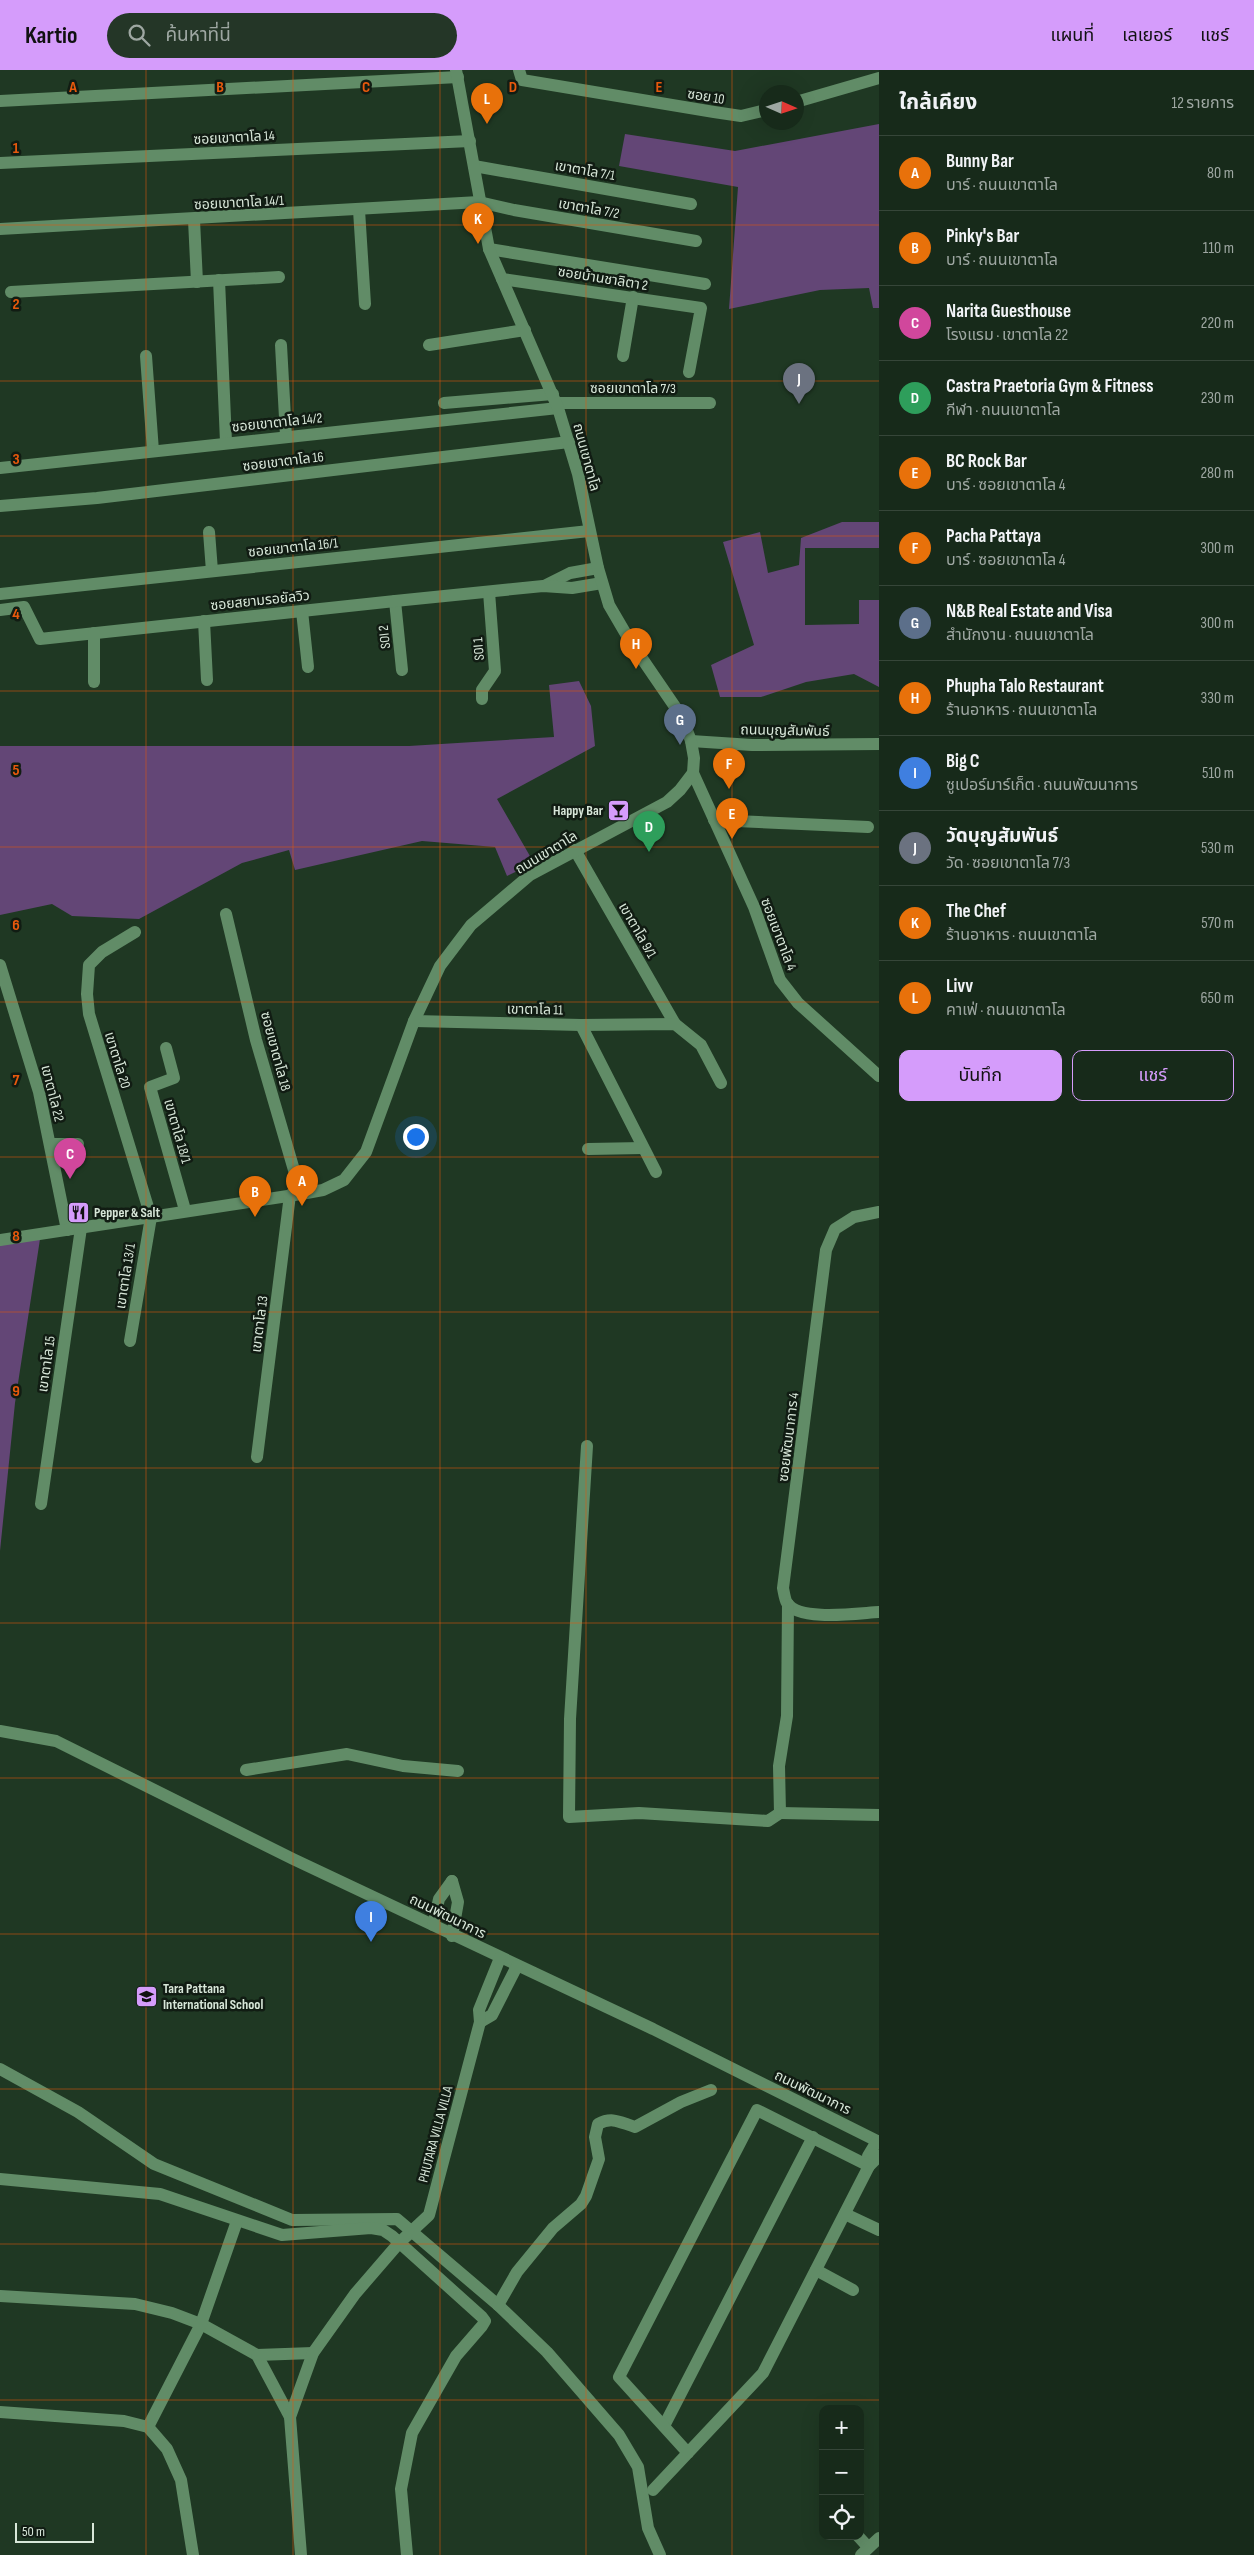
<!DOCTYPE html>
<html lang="th">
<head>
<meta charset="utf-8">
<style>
  body { margin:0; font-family:"Sofia Sans Condensed","Noto Sans Thai",sans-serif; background:#243627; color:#f1f3f6 }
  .controls { position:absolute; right:15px; bottom:15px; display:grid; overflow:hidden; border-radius:10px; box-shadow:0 5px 20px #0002 }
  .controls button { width:45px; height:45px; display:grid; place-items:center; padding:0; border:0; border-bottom:1px solid #364639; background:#172a1a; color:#f1f3f6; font:25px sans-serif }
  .compass { position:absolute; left:759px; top:15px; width:45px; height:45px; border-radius:50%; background:#172a1a; box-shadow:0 5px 20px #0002; rotate:93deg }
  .scale { position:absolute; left:15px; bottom:12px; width:79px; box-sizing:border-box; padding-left:5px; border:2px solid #d8e7d9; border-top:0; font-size:14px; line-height:18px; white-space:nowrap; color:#d8e7d9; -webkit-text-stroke:4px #111c13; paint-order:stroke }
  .you { position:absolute; left:415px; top:1066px; width:18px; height:18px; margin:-12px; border:4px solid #fff; border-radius:50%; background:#1a73e8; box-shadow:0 0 0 8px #1a73e833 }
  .badge { display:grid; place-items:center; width:32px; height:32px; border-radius:50%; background:#d59cfb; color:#fff; font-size:16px; font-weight:700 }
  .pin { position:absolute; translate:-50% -41px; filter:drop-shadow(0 1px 2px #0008) }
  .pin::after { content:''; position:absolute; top:26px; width:18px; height:15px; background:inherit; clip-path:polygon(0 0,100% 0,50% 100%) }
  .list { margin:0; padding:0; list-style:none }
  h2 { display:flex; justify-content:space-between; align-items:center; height:65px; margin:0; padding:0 20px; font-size:21px }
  h2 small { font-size:16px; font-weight:400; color:#9ea7a2 }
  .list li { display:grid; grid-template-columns:32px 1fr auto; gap:15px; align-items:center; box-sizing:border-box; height:75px; padding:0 20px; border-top:1px solid #364639 }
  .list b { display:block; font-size:19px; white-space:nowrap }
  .list p { margin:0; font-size:16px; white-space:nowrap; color:#9ea7a2 }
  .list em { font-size:16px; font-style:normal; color:#9ea7a2 }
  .actions { display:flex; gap:10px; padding:15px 20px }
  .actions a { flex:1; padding:11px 0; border:1px solid #d59cfb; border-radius:10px; text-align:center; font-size:18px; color:#d59cfb }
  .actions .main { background:#d59cfb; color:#111 }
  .icon { flex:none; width:28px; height:28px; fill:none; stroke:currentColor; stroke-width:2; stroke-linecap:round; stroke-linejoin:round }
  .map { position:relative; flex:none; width:879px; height:2485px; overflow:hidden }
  header { display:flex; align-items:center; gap:30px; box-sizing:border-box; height:70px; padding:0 25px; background:#d59cfb; color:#111 }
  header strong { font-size:24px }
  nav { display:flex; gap:28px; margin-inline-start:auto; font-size:18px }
  .search { width:350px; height:45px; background:#243627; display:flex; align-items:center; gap:12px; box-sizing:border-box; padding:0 18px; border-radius:28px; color:#9ea7a2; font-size:19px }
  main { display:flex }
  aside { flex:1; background:#172a1a }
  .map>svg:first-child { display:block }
  .green { fill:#634676 }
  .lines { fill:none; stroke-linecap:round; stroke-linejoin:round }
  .minor { stroke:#618c67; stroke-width:12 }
  .grid { fill:none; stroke:#e8590c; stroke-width:1; stroke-opacity:0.55 }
  .labels { text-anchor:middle; stroke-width:5; stroke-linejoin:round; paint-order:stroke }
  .street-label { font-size:14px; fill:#d8e7d9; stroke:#111c13 }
  .poi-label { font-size:14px; font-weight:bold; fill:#d8e7d9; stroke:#111c13; text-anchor:start }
  .grid-label { font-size:16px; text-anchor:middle; font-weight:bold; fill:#e8590c; stroke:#111c13; stroke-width:5; stroke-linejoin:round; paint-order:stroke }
</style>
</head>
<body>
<header>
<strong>Kartio</strong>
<div class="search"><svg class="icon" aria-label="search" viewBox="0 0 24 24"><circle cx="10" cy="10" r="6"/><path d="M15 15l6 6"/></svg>ค้นหาที่นี่</div>
<nav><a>แผนที่</a><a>เลเยอร์</a><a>แชร์</a></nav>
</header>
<main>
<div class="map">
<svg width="879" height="2485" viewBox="0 0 879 2485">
  <rect width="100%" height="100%" fill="#1f3823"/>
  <!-- green -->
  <g class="green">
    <path d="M879,54V238H873L869,218L820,220L729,239L738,117L619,96L625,64L735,81Z"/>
    <path d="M842,452H879V478H805V555L859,554V530H879V617L854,604L806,612L761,627H720L711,595L754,575L723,472L760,462L768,503L799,495L801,468Z"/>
    <path d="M579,611L591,636L595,676L497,729L534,793L507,806L495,777L422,771L295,800L289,780L242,793L139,849L72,846L52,834L0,845V676H409L554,667L549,615Z"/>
    <path d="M40,1169L15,1333L0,1481V1175Z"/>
  </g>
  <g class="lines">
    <!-- minor -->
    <g class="minor">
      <path d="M519,0L522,10L714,42L741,46L766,40"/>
      <path d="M0,31L458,7"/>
      <path d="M796,32L879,8"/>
      <path d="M0,93L470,71"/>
      <path d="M474,96L691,134"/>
      <path d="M359,140L365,234"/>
      <path d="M194,150L197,212"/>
      <path d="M0,159L479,132L514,140L696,171"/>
      <path d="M489,179L705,214"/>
      <path d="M502,209L701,238L689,302"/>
      <path d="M219,210L226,372"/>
      <path d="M11,222L279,207"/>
      <path d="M281,275L286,366"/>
      <path d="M429,275L525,260"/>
      <path d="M146,286L153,381"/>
      <path d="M623,286L633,227"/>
      <path d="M444,333L553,324"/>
      <path d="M556,333H710"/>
      <path d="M0,398L558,338"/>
      <path d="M0,436L97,428L569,372"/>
      <path d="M209,462L212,501"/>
      <path d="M546,515L570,503L598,498"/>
      <path d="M0,524L589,461"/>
      <path d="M395,531L402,600"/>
      <path d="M0,540L24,537L40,569L395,531L543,516L572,518L602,513"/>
      <path d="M302,541L308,597"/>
      <path d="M204,551L207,610"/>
      <path d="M94,563V612"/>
      <path d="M482,629V620L495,601L489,522"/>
      <path d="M691,671L752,675L879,674"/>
      <path d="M693,703L754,837L780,910L798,933L879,1006"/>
      <path d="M714,750L868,757"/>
      <path d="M575,780L675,954"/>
      <path d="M226,844L256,970L301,1124"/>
      <path d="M0,895L39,1022L67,1160"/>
      <path d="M414,951L581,955L675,954L701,975L721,1013"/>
      <path d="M581,955L656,1102"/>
      <path d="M166,978L174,1008L150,1017L185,1140"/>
      <path d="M50,1074H78"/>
      <path d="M588,1079L643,1078"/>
      <path d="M879,1142L854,1147L835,1159L826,1180L783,1518C784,1523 785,1530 787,1533C799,1552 859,1543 879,1542"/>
      <path d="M0,1170L301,1124L323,1120L344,1110L366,1082L414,951L440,896L471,855L530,805L667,732L680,720L693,703L694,688L691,671L682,647L630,571L609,535L598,498L578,404L558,338L489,179L456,0"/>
      <path d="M130,1271L151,1147L89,944L87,924L89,895L102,882L135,862"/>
      <path d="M587,1376L570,1649L569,1747L639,1743L768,1751L780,1743L779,1696L787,1646L788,1534"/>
      <path d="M257,1387L290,1125"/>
      <path d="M41,1434L81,1158"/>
      <path d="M0,1661L56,1671L293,1789L653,1959L879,2072"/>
      <path d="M246,1700L347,1684L403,1696L458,1701"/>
      <path d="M780,1743L879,1745"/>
      <path d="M452,1811L458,1832L452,1866"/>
      <path d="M433,1855L439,1829L452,1811"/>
      <path d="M480,1952L492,1945L517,1896"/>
      <path d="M0,1999L78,2042L154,2094L292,2150L397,2149L498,2235L547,2282L619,2365L638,2397L648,2458L660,2485"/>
      <path d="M877,2071L868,2086L869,2096L879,2086"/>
      <path d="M0,2109L160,2124L282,2165L371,2158L383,2160L392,2166L482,2247L485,2251L482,2256L456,2286L412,2363L401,2419L407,2485"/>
      <path d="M845,2144L879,2160"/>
      <path d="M816,2200L853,2220"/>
      <path d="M0,2226L135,2234L172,2243L201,2254L257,2285L290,2347"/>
      <path d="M498,2235L517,2202L553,2158L581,2134L586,2126L599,2089L595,2067L598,2054C613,2046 621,2053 635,2057L681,2032L711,2020"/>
      <path d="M257,2285L313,2283"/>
      <path d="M0,2342L124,2351L148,2357L167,2379L181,2410L193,2485"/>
      <path d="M664,2356L813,2067"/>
      <path d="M148,2357L201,2254L237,2151"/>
      <path d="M653,2420L763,2303L869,2096L757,2040L619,2307L688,2383"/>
      <path d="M858,2466L868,2477"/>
      <path d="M301,2485L290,2347L313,2283L355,2224L399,2173L429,2145L480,1952L479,1940L500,1888"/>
      <path d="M861,2485L879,2468"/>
    </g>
  </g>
  <!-- grid -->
  <path class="grid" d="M146,0V2485M293,0V2485M440,0V2485M586,0V2485M732,0V2485M0,155H879M0,311H879M0,466H879M0,621H879M0,777H879M0,932H879M0,1087H879M0,1242H879M0,1398H879M0,1553H879M0,1708H879M0,1864H879M0,2019H879M0,2174H879M0,2330H879"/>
  <!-- icons -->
  <defs>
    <symbol id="bar-square" viewBox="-11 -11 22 22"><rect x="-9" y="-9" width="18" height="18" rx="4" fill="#d59cfb" stroke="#111c13"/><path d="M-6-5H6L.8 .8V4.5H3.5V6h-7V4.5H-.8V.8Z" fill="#111"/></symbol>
    <symbol id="restaurant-square" viewBox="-11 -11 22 22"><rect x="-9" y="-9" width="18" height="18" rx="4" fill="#d59cfb" stroke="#111c13"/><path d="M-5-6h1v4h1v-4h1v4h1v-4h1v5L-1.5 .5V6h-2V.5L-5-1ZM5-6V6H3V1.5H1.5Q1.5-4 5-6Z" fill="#111"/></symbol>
    <symbol id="school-square" viewBox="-11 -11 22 22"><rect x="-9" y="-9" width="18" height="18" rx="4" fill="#d59cfb" stroke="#111c13"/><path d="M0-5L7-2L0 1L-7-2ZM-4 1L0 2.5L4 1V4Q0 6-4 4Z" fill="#111"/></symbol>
  </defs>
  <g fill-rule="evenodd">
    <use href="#bar-square" x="606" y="728" width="25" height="25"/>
    <use href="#restaurant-square" x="66" y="1130" width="25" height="25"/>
    <use href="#school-square" x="134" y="1914" width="25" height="25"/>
  </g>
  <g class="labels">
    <!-- street labels -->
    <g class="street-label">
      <text transform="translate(706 26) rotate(9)" y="5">ซอย 10</text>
      <text transform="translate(234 67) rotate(-3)" y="5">ซอยเขาตาโล 14</text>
      <text transform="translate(585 100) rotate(10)" y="5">เขาตาโล 7/1</text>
      <text transform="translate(239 132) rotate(-3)" y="5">ซอยเขาตาโล 14/1</text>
      <text transform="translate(589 138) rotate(10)" y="5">เขาตาโล 7/2</text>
      <text transform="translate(603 208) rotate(9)" y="5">ซอยบ้านชาลิตา 2</text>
      <text x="633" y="323">ซอยเขาตาโล 7/3</text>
      <text transform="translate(277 352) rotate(-6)" y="5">ซอยเขาตาโล 14/2</text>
      <text transform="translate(587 387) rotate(75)" y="5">ถนนเขาตาโล</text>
      <text transform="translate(283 391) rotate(-7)" y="5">ซอยเขาตาโล 16</text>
      <text transform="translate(293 477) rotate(-6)" y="5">ซอยเขาตาโล 16/1</text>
      <text transform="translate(260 530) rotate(-6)" y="5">ซอยสยามรอยัลวิว</text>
      <text transform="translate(384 567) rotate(-96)" y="5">SOI 2</text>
      <text transform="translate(478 579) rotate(-95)" y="5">SOI 1</text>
      <text transform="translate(785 660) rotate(1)" y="5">ถนนบุญสัมพันธ์</text>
      <text transform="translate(546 782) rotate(-31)" y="5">ถนนเขาตาโล</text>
      <text transform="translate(638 860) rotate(60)" y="5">เขาตาโล 9/1</text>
      <text transform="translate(779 864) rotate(69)" y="5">ซอยเขาตาโล 4</text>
      <text transform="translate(535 939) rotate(1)" y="5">เขาตาโล 11</text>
      <text transform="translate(276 981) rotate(75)" y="5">ซอยเขาตาโล 18</text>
      <text transform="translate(118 990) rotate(73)" y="5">เขาตาโล 20</text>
      <text transform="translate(53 1023) rotate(76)" y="5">เขาตาโล 22</text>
      <text transform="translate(178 1061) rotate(74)" y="5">เขาตาโล 18/1</text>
      <text transform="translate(125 1206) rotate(-81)" y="5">เขาตาโล 13/1</text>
      <text transform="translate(259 1254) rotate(-83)" y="5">เขาตาโล 13</text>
      <text transform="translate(46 1294) rotate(-82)" y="5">เขาตาโล 15</text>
      <text transform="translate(788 1367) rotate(-83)" y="5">ซอยพัฒนาการ 4</text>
      <text transform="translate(448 1846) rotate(26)" y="5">ถนนพัฒนาการ</text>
      <text transform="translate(813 2022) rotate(26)" y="5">ถนนพัฒนาการ</text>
      <text transform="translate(435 2064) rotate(-75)" y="5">PHUTARA VILLA VILLA</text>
    </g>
    <!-- poi labels -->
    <g class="poi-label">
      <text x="603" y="745" text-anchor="end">Happy Bar</text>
      <text x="94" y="1147">Pepper &amp; Salt</text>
      <text x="163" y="1923">Tara Pattana<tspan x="163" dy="16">International School</tspan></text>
    </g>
  </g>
  <g class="grid-label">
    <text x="73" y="22">A</text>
    <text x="220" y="22">B</text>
    <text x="366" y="22">C</text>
    <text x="513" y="22">D</text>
    <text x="659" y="22">E</text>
    <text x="16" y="83">1</text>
    <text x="16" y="239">2</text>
    <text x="16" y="394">3</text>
    <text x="16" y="549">4</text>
    <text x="16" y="705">5</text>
    <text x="16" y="860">6</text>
    <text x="16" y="1015">7</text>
    <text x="16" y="1171">8</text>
    <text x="16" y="1326">9</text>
  </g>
</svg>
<div class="controls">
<button>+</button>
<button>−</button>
<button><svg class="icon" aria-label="locate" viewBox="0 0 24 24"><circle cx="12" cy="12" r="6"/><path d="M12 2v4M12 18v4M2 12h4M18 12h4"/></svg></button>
</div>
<svg class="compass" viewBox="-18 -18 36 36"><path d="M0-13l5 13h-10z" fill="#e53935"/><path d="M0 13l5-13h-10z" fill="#9ea7a2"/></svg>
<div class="scale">50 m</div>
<div class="you"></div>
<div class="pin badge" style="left:302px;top:1136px;background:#e8710a">A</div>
<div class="pin badge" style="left:255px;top:1147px;background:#e8710a">B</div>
<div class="pin badge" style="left:70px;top:1109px;background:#d1479c">C</div>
<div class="pin badge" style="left:649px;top:782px;background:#2e9e5b">D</div>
<div class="pin badge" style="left:732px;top:769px;background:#e8710a">E</div>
<div class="pin badge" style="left:729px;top:719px;background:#e8710a">F</div>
<div class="pin badge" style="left:680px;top:675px;background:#5c6f8a">G</div>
<div class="pin badge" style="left:636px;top:599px;background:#e8710a">H</div>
<div class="pin badge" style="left:371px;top:1872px;background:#3f7fe0">I</div>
<div class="pin badge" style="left:799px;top:334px;background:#6b7280">J</div>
<div class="pin badge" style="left:478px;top:174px;background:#e8710a">K</div>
<div class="pin badge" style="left:487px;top:54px;background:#e8710a">L</div>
</div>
<aside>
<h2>ใกล้เคียง<small>12 รายการ</small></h2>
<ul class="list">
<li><span class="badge" style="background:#e8710a">A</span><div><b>Bunny Bar</b><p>บาร์ · ถนนเขาตาโล</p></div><em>80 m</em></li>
<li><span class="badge" style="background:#e8710a">B</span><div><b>Pinky's Bar</b><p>บาร์ · ถนนเขาตาโล</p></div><em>110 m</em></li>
<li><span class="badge" style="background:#d1479c">C</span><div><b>Narita Guesthouse</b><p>โรงแรม · เขาตาโล 22</p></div><em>220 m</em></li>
<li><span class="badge" style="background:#2e9e5b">D</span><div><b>Castra Praetoria Gym &amp; Fitness</b><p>กีฬา · ถนนเขาตาโล</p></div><em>230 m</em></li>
<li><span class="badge" style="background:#e8710a">E</span><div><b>BC Rock Bar</b><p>บาร์ · ซอยเขาตาโล 4</p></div><em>280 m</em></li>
<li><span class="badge" style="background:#e8710a">F</span><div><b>Pacha Pattaya</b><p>บาร์ · ซอยเขาตาโล 4</p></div><em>300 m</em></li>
<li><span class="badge" style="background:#5c6f8a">G</span><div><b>N&amp;B Real Estate and Visa</b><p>สำนักงาน · ถนนเขาตาโล</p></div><em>300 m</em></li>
<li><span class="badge" style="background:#e8710a">H</span><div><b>Phupha Talo Restaurant</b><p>ร้านอาหาร · ถนนเขาตาโล</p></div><em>330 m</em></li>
<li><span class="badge" style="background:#3f7fe0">I</span><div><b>Big C</b><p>ซูเปอร์มาร์เก็ต · ถนนพัฒนาการ</p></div><em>510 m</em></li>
<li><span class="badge" style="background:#6b7280">J</span><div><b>วัดบุญสัมพันธ์</b><p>วัด · ซอยเขาตาโล 7/3</p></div><em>530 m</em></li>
<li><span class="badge" style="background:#e8710a">K</span><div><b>The Chef</b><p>ร้านอาหาร · ถนนเขาตาโล</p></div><em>570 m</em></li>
<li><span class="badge" style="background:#e8710a">L</span><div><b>Livv</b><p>คาเฟ่ · ถนนเขาตาโล</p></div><em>650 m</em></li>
</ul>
<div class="actions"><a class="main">บันทึก</a><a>แชร์</a></div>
</aside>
</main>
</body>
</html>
